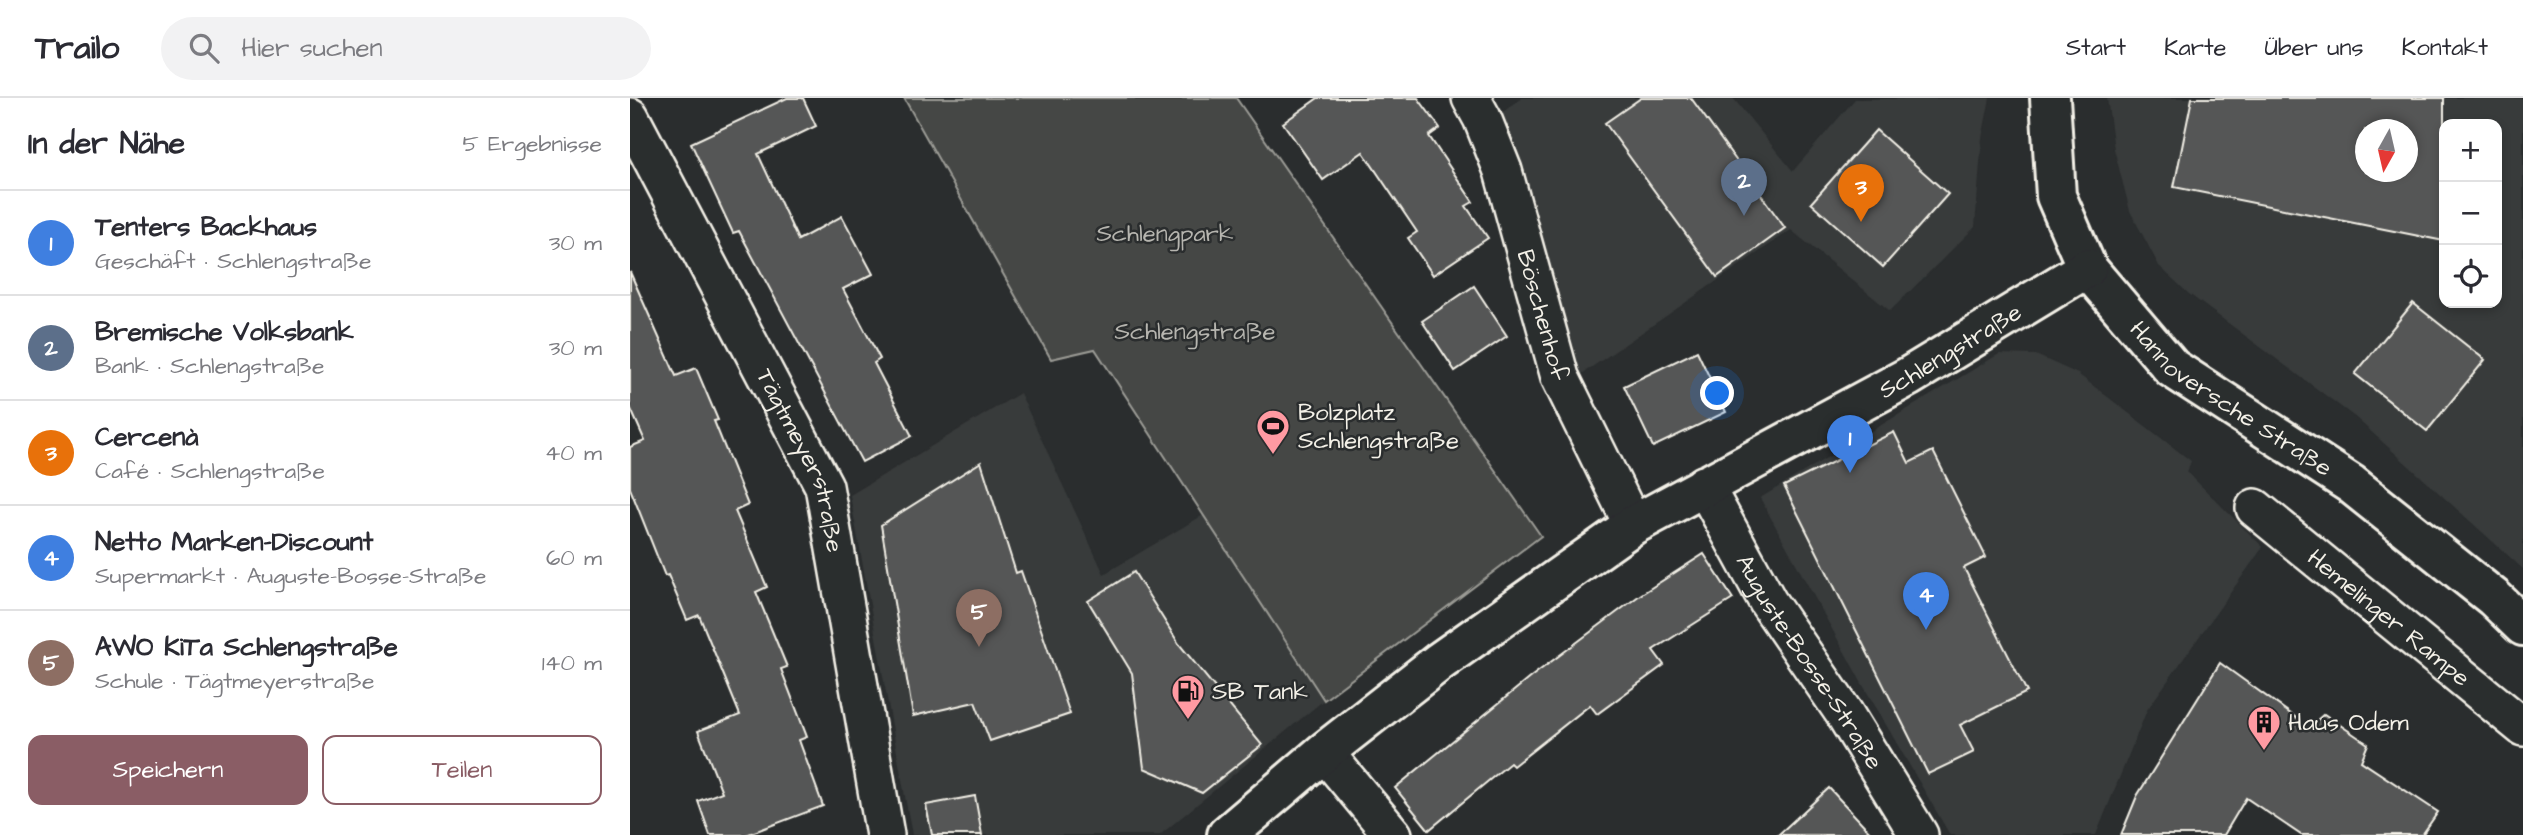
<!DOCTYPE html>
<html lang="de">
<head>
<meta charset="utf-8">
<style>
  body { margin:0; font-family:"Architects Daughter",sans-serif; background:#f2f2f3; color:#2b2b33 }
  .controls { position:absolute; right:21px; top:21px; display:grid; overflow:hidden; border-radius:14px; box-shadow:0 4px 10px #0003 }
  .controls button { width:63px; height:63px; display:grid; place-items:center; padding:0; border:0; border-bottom:2px solid #e1e1e2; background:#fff; color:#2b2b33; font:35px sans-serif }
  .compass { position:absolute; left:1725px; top:21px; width:63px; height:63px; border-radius:50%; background:#fff; box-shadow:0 4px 10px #0003; rotate:188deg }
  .you { position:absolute; left:1088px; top:296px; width:24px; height:24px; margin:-18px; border:5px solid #fff; border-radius:50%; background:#1a73e8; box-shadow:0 0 0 10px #1a73e833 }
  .badge { display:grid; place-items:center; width:46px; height:46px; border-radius:50%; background:#8a5d65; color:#fff; font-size:23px; font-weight:700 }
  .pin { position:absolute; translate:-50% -58px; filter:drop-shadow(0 2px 4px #0008) }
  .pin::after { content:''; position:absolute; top:37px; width:24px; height:21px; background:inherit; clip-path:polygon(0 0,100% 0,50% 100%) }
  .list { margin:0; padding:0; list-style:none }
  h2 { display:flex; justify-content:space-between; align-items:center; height:91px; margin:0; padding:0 28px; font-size:30px }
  h2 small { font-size:23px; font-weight:400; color:#7c7c81 }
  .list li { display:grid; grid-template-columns:46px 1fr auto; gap:21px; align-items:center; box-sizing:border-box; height:105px; padding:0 28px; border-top:2px solid #e1e1e2 }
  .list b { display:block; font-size:26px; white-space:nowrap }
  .list p { margin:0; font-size:23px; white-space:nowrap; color:#7c7c81 }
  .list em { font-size:23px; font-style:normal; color:#7c7c81 }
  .actions { display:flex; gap:14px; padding:21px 28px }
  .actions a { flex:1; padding:16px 0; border:2px solid #8a5d65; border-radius:14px; text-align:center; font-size:24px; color:#8a5d65 }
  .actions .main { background:#8a5d65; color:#fff }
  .icon { flex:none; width:38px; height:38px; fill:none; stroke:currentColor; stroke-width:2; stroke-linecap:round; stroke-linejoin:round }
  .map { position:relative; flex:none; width:1893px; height:737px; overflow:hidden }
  header { display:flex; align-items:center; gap:42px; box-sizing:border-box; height:98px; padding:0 35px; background:#fff; border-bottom:2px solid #e1e1e2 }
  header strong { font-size:33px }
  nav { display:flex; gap:38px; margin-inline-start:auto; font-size:24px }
  .search { width:490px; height:63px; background:#f2f2f3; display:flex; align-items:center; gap:18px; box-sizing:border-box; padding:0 24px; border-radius:38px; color:#7c7c81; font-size:26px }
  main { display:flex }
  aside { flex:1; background:#fff }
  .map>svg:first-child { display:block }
  .built { fill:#373a3a; fill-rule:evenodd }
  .green { fill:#444645; stroke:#9c9c96; stroke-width:2 }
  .building { fill:#555756; stroke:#f4f1e8; stroke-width:2; fill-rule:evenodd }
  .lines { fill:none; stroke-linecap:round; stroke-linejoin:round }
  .street-casing { stroke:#f4f1e8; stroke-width:42 }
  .secondary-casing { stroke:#f4f1e8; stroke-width:44 }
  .street { stroke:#2a2d2e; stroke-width:37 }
  .secondary { stroke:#2a2d2e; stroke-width:38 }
  .labels { text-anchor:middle; stroke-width:5; stroke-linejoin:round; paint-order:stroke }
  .park-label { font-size:24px; fill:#b6b5af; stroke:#2a2d2e }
  .street-label { font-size:24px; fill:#f4f1e8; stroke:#2a2d2e }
  .poi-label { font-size:24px; fill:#f4f1e8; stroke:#2a2d2e; text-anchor:start }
</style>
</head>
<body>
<header>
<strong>Trailo</strong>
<div class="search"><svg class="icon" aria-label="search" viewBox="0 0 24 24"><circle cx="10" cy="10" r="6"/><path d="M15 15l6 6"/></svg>Hier suchen</div>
<nav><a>Start</a><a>Karte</a><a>Über uns</a><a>Kontakt</a></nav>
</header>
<main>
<aside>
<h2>In der Nähe<small>5 Ergebnisse</small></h2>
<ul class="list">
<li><span class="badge" style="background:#3f7fe0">1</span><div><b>Tenters Backhaus</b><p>Geschäft · Schlengstraße</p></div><em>30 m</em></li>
<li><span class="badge" style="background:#5c6f8a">2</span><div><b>Bremische Volksbank</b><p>Bank · Schlengstraße</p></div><em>30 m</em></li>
<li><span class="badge" style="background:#e8710a">3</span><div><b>Cercenà</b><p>Café · Schlengstraße</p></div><em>40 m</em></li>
<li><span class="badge" style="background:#3f7fe0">4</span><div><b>Netto Marken-Discount</b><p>Supermarkt · Auguste-Bosse-Straße</p></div><em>60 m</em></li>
<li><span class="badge" style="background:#8d6e63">5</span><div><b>AWO KiTa Schlengstraße</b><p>Schule · Tägtmeyerstraße</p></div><em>140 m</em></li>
</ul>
<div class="actions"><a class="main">Speichern</a><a>Teilen</a></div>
</aside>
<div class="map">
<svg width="1893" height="737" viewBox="0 0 1893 737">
  <rect width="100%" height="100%" fill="#2a2d2e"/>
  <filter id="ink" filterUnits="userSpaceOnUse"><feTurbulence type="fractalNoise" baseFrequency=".0143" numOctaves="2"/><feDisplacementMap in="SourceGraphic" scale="14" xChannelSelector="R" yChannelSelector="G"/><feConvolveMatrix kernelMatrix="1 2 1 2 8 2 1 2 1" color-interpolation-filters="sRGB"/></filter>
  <g filter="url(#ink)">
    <!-- built -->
    <g class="built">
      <path d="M892,0H1103L1163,73L1225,1L1360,0L1352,40L1345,129L1260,213L1161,132L946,280L866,19Z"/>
      <path d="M1477,0H1893V471L1726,320L1559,196L1529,168L1500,113L1484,51ZM1814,26H1867V205H1814ZM1736,32H1778V74H1736Z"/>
      <path d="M1369,256L1406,257L1448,276L1561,363L1557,374L1633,449L1517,612L1466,737H1320L1230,582L1130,400Z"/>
      <path d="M390,295L474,476L575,416L694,602L530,737H282L220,397Z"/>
    </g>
    <!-- green -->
    <path class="green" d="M274,0H606L911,438L694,602L465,251L421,261Z"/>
    <!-- building -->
    <g class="building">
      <path d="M157,0H173L186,28L128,56L168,142L212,118L243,176L213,191L250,261L244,265L282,338L232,364L109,133L103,135L61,45Z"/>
      <path d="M688,0H788L810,30L799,38L843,104L836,108L858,140L803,177L778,140L787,134L733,54L693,82L653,25Z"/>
      <path d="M1011,0H1061L1155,130L1087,179L975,25Z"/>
      <path d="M1562,0H1814V143L1544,89ZM1735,32H1777V74H1735Z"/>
      <path d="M1246,32L1318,96L1253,169L1181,105Z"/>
      <path d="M0,174L46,278L66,270L88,322L84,323L118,407L105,413L137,489L126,494L157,569L151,571L177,639L169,642L193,708L116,737H80L68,703L92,694L68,633L110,617L69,517L57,522L38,477L35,478L0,390V349L15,343L0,309Z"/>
      <path d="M844,188L877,238L825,273L792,223Z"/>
      <path d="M1783,205L1855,262L1797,333L1725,276Z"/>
      <path d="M1067,253L1096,314L1023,349L994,288Z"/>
      <path d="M1264,334L1279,365L1303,353L1356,459L1334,470L1397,594L1330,627L1344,654L1298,676L1154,388Z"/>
      <path d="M351,364L386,475L391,473L440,616L360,643L345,604L283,618L251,427Z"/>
      <path d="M1074,456L1103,501L1023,552L1034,567L967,616L960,607L883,668L880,665L799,732L765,690L902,578L1010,497Z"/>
      <path d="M504,474L549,546L632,647L572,695L514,670L502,575L458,503Z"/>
      <path d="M1590,565L1679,629L1694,616L1738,646L1731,663L1808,714L1792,737H1671L1616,700L1594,737H1491L1507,698Z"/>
      <path d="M1199,690L1243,737H1148Z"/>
      <path d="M345,698L352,737H302L296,707Z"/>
    </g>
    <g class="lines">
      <defs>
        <g id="street">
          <path id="s1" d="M841,0L852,20L873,73L930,279L1003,427"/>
          <path id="s2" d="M0,19L194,388L255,737"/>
          <path id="s3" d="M1074,387L1138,504L1214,615L1289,737"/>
          <path id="s4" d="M1625,410L1893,629"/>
          <path d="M694,654L763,737"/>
        </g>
        <g id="secondary">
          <path id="s5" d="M1420,0L1426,98L1457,170L1542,270L1721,386L1864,500L1893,528"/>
          <path id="s6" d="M597,737L694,654L809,564L1003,427L1278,279L1457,170"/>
        </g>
      </defs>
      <!-- street casing -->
      <use href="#street" class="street-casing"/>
      <!-- secondary casing -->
      <use href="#secondary" class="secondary-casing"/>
      <!-- street -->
      <use href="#street" class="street"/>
      <!-- secondary -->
      <use href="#secondary" class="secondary"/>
    </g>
  </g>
  <!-- icons -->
  <defs>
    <symbol id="stadium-pin" viewBox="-11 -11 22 30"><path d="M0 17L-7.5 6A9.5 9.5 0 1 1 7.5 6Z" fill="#ff9aa2" stroke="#2a2d2e"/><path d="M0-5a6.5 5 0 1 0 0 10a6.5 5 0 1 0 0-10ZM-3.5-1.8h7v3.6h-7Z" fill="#111"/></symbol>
    <symbol id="fuel-pin" viewBox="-11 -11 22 30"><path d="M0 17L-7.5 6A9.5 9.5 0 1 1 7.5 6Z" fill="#ff9aa2" stroke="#2a2d2e"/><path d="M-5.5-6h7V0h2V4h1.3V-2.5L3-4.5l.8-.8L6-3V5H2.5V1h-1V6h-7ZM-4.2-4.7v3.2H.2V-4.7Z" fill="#111"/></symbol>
    <symbol id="building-pin" viewBox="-11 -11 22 30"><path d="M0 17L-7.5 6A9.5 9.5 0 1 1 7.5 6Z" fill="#ff9aa2" stroke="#2a2d2e"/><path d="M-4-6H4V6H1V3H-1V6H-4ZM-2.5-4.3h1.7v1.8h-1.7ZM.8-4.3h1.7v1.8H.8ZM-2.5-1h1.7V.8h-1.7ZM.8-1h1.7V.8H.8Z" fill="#111"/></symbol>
  </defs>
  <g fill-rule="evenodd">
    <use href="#stadium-pin" x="624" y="309" width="38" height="52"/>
    <use href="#fuel-pin" x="539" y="574" width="38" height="52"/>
    <use href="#building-pin" x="1615" y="605" width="38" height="52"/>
  </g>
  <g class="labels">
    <!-- park labels -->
    <g class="park-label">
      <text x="535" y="143">Schlengpark</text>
      <text x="565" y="241">Schlengstraße</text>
    </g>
    <!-- street labels -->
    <g class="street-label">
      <text dy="8" stroke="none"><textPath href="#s1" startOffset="229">Böschenhof</textPath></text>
      <text dy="8" stroke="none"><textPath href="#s6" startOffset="873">Schlengstraße</textPath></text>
      <text dy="8" stroke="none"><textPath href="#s5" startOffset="373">Hannoversche Straße</textPath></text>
      <text dy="8" stroke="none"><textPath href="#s2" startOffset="385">Tägtmeyerstraße</textPath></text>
      <text dy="8" stroke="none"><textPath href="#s4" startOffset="173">Hemelinger Rampe</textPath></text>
      <text dy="8" stroke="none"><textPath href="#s3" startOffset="206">Auguste-Bosse-Straße</textPath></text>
    </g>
    <!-- poi labels -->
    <g class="poi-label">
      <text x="668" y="322">Bolzplatz<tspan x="668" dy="28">Schlengstraße</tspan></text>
      <text x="582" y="601">SB Tank</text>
      <text x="1658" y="632">Haus Odem</text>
    </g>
  </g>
</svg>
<div class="controls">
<button>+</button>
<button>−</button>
<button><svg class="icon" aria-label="locate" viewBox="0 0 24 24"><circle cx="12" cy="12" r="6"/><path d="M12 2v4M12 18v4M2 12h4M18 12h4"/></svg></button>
</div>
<svg class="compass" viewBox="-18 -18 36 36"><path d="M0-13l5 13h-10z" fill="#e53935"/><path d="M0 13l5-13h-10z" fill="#7c7c81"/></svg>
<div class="you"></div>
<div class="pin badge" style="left:1220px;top:375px;background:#3f7fe0">1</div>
<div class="pin badge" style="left:1114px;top:118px;background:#5c6f8a">2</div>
<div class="pin badge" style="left:1231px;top:124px;background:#e8710a">3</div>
<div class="pin badge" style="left:1296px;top:532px;background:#3f7fe0">4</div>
<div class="pin badge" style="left:349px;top:549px;background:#8d6e63">5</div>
</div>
</main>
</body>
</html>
